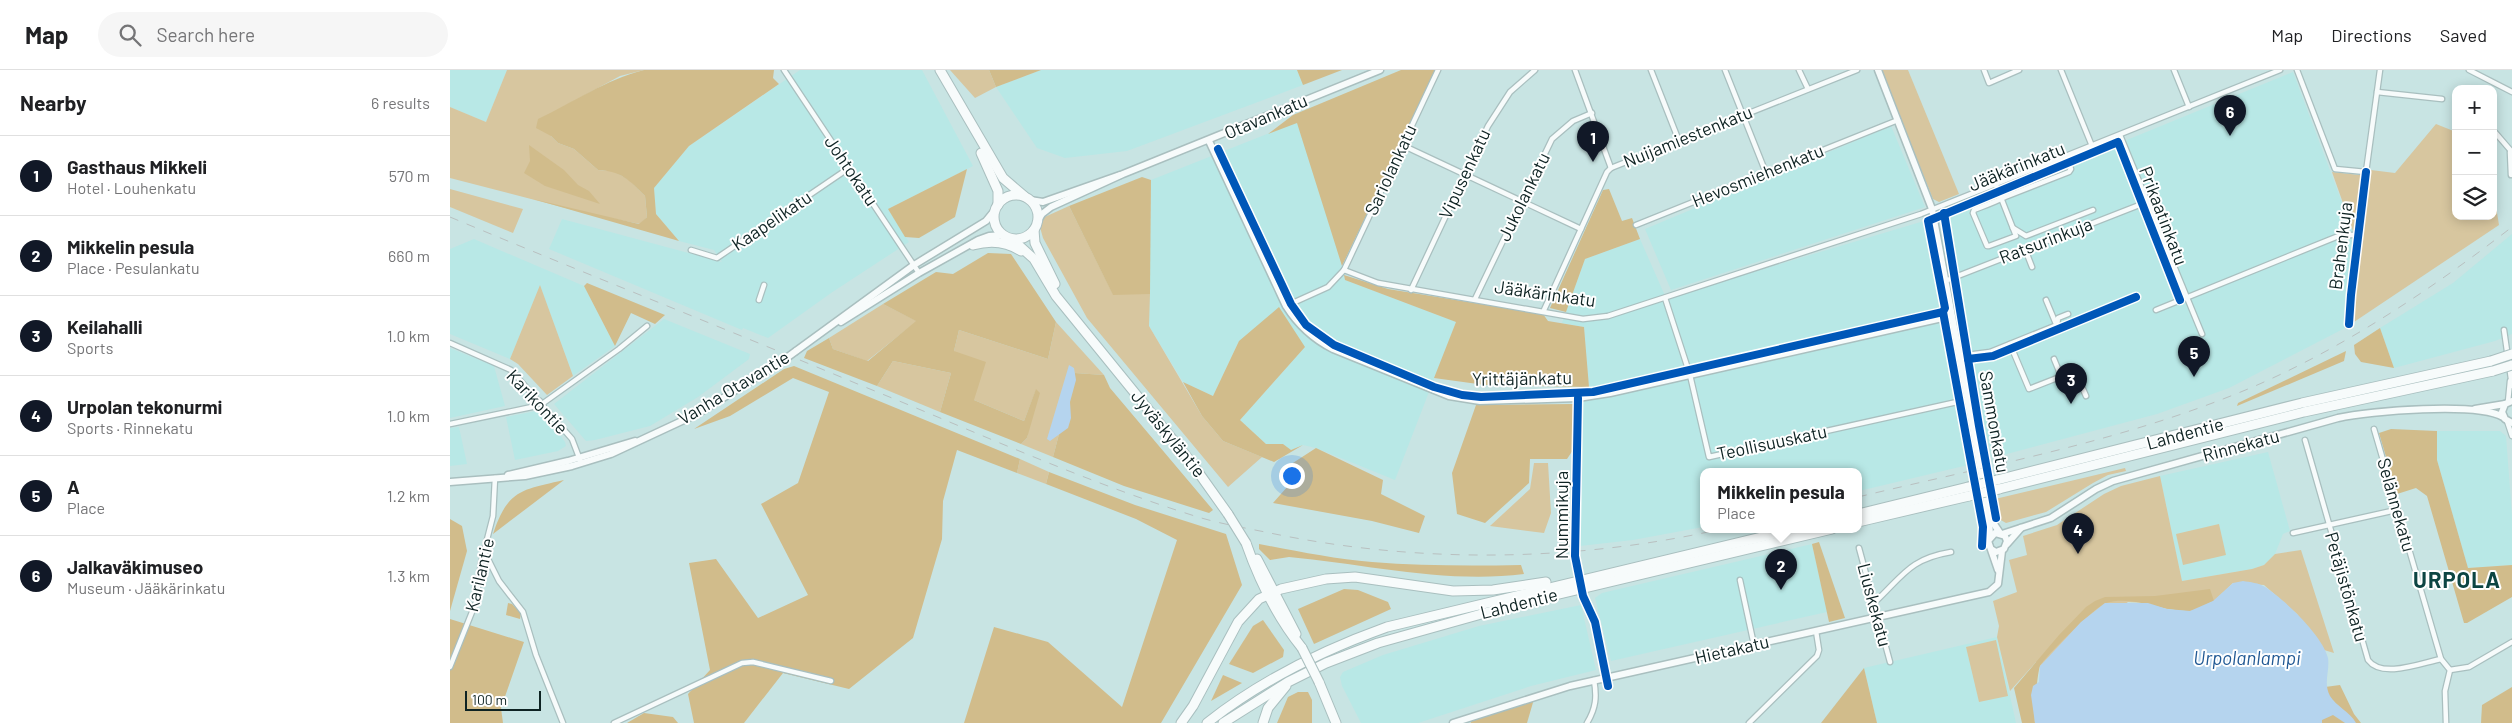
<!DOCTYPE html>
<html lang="en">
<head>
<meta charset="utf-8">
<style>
  body { margin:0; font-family:Barlow,sans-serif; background:#f6f6f6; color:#202124 }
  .controls { position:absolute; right:15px; top:15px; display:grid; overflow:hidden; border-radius:10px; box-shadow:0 2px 12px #0003 }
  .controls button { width:45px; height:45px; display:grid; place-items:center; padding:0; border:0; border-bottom:1px solid #e0e0e0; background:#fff; color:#202124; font:25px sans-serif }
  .scale { position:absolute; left:15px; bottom:12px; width:76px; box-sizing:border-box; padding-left:5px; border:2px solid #0e2323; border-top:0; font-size:14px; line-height:18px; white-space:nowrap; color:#0e2323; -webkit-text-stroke:4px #fff; paint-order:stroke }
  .you { position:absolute; left:841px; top:405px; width:18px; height:18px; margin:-12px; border:4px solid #fff; border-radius:50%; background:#1a73e8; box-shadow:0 0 0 8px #1a73e833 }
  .badge { display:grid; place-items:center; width:32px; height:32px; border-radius:50%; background:#111827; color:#fff; font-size:16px; font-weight:700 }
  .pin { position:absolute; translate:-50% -41px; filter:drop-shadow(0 1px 2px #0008) }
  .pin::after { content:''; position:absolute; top:26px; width:18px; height:15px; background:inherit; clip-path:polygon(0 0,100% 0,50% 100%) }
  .popup { position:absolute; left:1250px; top:398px; width:162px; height:65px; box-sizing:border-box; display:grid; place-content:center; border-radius:10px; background:#fff; filter:drop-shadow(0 1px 4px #0005); font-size:16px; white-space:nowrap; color:#757577 }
  .popup b { font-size:19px; color:#202124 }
  .popup::after { content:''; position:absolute; left:50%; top:100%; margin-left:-10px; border:10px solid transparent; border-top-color:#fff }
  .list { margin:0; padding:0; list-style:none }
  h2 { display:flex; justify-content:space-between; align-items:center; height:65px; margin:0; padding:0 20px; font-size:21px }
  h2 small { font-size:16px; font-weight:400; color:#757577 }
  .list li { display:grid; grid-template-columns:32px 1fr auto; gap:15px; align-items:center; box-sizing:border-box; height:80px; padding:0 20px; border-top:1px solid #e0e0e0 }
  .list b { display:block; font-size:19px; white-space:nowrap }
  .list p { margin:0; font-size:16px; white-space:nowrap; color:#757577 }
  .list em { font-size:16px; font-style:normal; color:#757577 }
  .icon { flex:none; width:28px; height:28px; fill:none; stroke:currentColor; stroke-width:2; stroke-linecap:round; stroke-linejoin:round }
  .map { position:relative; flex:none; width:2062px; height:653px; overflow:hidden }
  header { display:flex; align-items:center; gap:30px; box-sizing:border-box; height:70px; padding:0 25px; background:#fff; border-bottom:1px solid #e0e0e0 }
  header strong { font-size:24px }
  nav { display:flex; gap:28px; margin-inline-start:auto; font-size:18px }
  .search { width:350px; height:45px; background:#f6f6f6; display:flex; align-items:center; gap:12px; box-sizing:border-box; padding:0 18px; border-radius:28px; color:#757577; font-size:19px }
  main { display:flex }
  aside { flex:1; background:#fff }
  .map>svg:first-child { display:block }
  .built { fill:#b8e8e6 }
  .green { fill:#d7c69f }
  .forest { fill:#d1bc8b }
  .water { fill:#b5d4ee }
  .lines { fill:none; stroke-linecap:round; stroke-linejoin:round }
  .street-casing { stroke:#a9bfbf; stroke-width:7 }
  .secondary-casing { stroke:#a9bfbf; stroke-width:9 }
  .highway-casing { stroke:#a9bfbf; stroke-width:11 }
  .street { stroke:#f7fbfb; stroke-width:4.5 }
  .secondary { stroke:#f7fbfb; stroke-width:6 }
  .highway { stroke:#f7fbfb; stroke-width:9 }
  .rail { stroke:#b9c0c0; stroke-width:1; stroke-dasharray:9 9; stroke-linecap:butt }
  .secondary-bridge-casing { stroke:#a9bfbf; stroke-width:9; stroke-linecap:butt }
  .highway-bridge-casing { stroke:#a9bfbf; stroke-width:11; stroke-linecap:butt }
  .secondary-bridge { stroke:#f7fbfb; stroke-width:6 }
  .highway-bridge { stroke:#f7fbfb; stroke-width:9 }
  .cycleway-casing { stroke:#fff; stroke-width:11 }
  .cycleway { stroke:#0057b8; stroke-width:8 }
  .labels { text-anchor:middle; stroke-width:4; stroke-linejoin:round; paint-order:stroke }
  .street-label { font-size:18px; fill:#0e2323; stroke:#fff }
  .water-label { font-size:19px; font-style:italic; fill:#215994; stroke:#fff }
  .district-label { font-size:22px; font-weight:bold; letter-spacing:1px; fill:#0c4543; stroke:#fff }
</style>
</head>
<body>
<header>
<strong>Map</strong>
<div class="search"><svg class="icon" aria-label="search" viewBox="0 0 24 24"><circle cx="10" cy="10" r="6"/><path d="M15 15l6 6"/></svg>Search here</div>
<nav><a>Map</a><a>Directions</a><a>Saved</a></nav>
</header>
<main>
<aside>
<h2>Nearby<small>6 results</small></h2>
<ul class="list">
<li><span class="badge">1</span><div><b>Gasthaus Mikkeli</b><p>Hotel · Louhenkatu</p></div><em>570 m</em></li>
<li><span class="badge">2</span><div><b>Mikkelin pesula</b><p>Place · Pesulankatu</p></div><em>660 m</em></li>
<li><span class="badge">3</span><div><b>Keilahalli</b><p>Sports</p></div><em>1.0 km</em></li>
<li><span class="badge">4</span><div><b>Urpolan tekonurmi</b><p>Sports · Rinnekatu</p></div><em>1.0 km</em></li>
<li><span class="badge">5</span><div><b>A</b><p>Place</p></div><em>1.2 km</em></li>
<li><span class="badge">6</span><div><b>Jalkaväkimuseo</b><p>Museum · Jääkärinkatu</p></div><em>1.3 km</em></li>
</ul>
</aside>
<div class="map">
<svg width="2062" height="653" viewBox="0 0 2062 653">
  <rect width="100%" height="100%" fill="#c8e4e3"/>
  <!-- built -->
  <g class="built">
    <path d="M0,0H57L36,52L0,37Z"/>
    <path d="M350,0H472L523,96L438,139L459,172L381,223L318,268L293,258L292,260L99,179L112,149L272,192L264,180L229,171L206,144L204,118L239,76Z"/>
    <path d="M591,0H847L853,15L677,81L615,88L587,78L546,17Z"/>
    <path d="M1843,2L1905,167L1895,258L1779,318L1707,344L1542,388L1526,324L1511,239L1508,203L1496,144Z"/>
    <path d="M847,52L885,170L895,210L1006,252L945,410L866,378L853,375L840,380L833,374H816L790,350L855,277L789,271L763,326L733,312L699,256L701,110Z"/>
    <path d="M1441,56L1475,137L1221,220L1195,159Z"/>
    <path d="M1474,151L1491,240L1415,257L1417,268L1492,252L1518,395L1409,421L1408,401H1254L1253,457L1183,470L1130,476L1132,333L1139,317L1134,257L1112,253L1135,189L1190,169L1216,228Z"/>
    <path d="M2062,164V264L2045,271L1944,298L1930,258L2003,213Z"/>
    <path d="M24,169L134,216L165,276L123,306L90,216L60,289L0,264V179Z"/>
    <path d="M214,249L300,284L299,289L248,327L200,356L145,370L136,371L104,334Z"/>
    <path d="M0,278L44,296L55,336L0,348Z"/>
    <path d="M86,341L94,342L115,372L116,376L108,381L65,390L56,347Z"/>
    <path d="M9,357L17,394L0,396V358Z"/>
    <path d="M1987,361H2050L2056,366L2062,446V495L2018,498L1987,390Z"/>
    <path d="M1818,382L1840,461L1833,464L1825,484L1814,495L1802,499L1732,511L1710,406Z"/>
    <path d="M1362,474L1377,542L1161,591L1145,528L1152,523Z"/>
    <path d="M1131,535L1146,600L1081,616L968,653H911L892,616L890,607L893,602L933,585L1029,556Z"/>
    <path d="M1547,567L1566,653H1427L1414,598Z"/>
  </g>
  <!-- green -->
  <g class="green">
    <path d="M57,0H194L170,6L109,39L101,66L108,73L124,79L148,100L163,101L179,110L195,126L197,147L190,154L131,142L0,108V37L36,52Z"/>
    <path d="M500,0H539L546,17L525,28Z"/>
    <path d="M1431,0H1458L1509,124L1489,132L1483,129Z"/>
    <path d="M1986,54L2006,62V146H2043V118L2049,155L1895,258L1905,167L1882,102L1919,106L1921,100L1945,103Z"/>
    <path d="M0,119L73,139L63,163L0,137Z"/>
    <path d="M619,136L663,224H700L699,256L752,346L773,371L812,387L778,417L637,248L593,168L588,150Z"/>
    <path d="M90,215L123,306L97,325L68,294L60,289Z"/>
    <path d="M433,234L467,251L417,291L383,279L379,268Z"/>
    <path d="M606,252L654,305L625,303L603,387L571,374L577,368L586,320L574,351L524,330L504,281L509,260L598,289Z"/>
    <path d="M443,291L501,303L490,342L427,316Z"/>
    <path d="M570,389L599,402L596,414L567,403Z"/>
    <path d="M1084,393H1098L1101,443L1094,463L1040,456L1080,419Z"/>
    <path d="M1675,398L1676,401L1658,405L1643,413L1596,442L1556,453L1549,449L1545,429Z"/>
    <path d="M1710,406L1732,511L1802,499L1814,495L1825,484L1851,480L1884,583L1874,580L1847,544L1814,515L1783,513L1764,531L1717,539L1698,533L1678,532L1590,596L1586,592L1560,621L1547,567L1549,556L1543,531L1567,522L1559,490L1577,485L1573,466L1607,455L1654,424L1671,416Z"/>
    <path d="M1769,454L1776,485L1733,495L1726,464Z"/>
    <path d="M1546,570L1558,626L1529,632L1516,577Z"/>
  </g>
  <!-- forest -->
  <g class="forest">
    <path d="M194,0H324L323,8L329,14L239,76L204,118L206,144L229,171L83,129L189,154L197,147L195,126C179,110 171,101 148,100L124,79L108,73L101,66L86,58L88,49C124,32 155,10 194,0Z"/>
    <path d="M539,0H591L546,17Z"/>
    <path d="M847,0H892L853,15Z"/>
    <path d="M951,0H986L892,196L847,53L818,64L843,45Z"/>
    <path d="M79,75L114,100L128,115L139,121L150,134L95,116L74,103L80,91Z"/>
    <path d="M517,99L505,147L469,168L455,167L438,139Z"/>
    <path d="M692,107L701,110L700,224L663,225L619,136Z"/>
    <path d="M1159,119L1172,151L1182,148L1190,169L1135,189L1116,242L1100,238L1153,120Z"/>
    <path d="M538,183L561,184L606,252L598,289L509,260L504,281L536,292L524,330L574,351L586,319L590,323L577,368L571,374L490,342L501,303L443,291L427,316L354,288L357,281L379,268L383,279L418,291L466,251L433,234L486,202L503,204Z"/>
    <path d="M894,205L938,219L1093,244L1098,251L1134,257L1139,317L1035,315L984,308L1006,252L895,210Z"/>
    <path d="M137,213L215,245L205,254L181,243L165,276L134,216Z"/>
    <path d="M829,237L855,277L790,350L816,374H833L841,380L853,375L824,392L773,371L752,346L733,312L763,326L789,271Z"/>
    <path d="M1930,258L1944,298L1911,292L1905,284L1904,275Z"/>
    <path d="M1896,281L1894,291L1787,336L1788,333Z"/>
    <path d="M344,296L570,389L567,403L507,380L493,431L492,469L463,568L399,619L333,603L294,653H244L238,624L260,600L239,493L266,489L308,548L358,525L311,434L348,413L379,322L343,308L280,346L244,359L334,299Z"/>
    <path d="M625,303L654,305L660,318L763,440L759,443L674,416L603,387Z"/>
    <path d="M1123,334V380L1117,389H1080L1079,413L1035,453L1007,444L1002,403L1026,335Z"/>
    <path d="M1941,359L1987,361V390L2018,498L2062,495V527L2017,553H2014L1977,426L1966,418L1947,424L1929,363Z"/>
    <path d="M866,378L933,410L931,424L975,446L969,463L922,451L823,433L838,416L829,402Z"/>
    <path d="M599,402L685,435L776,464L792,515L711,653H514L544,557L598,572L672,637L727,470L686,449L596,414Z"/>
    <path d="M114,410L43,464C58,419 72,420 114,410Z"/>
    <path d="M0,449L12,456L17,481L0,541Z"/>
    <path d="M1369,472L1395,548L1379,552L1362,474Z"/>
    <path d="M809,474C846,481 884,489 922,492C971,496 1022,496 1071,495L1074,504C996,514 916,494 839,487L820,490L809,479Z"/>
    <path d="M894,519L908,520L938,532L941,539L864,574L848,539Z"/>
    <path d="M1760,519L1764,531C1756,534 1747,541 1739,541C1711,542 1684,525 1656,533C1646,536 1596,586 1590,596C1587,604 1584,644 1585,653H1572L1564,618L1609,565L1636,537L1645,531L1655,527L1705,526Z"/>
    <path d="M58,533L62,534L71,543L70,549L56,545Z"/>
    <path d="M0,549L74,572L51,638L53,653H0Z"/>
    <path d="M813,550L834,580L833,587L803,603L779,594L803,556Z"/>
    <path d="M1414,598L1427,653H1371Z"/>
    <path d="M773,605L792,613L761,631Z"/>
    <path d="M1890,615L1904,644L1911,653H1872L1868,650L1875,617Z"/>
    <path d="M2062,617V653H2031L2032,635Z"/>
    <path d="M848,622H858L862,630V653H827L838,627Z"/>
    <path d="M1084,629L1077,653H1021L1020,651Z"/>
    <path d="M194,643L223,647L228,653H177Z"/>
  </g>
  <!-- water -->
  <g class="water">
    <path d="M619,295L624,298L626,310L620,332L621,348L618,358L600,371L597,369Z"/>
    <path d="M1793,511C1800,512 1809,513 1815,517C1834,529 1873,566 1878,588C1880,601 1873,613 1880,626C1886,636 1900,642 1906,653H1895L1883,645L1872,650V653H1585L1581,625L1583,616L1589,612L1590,596L1631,552L1655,533H1698L1717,539L1740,541L1763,531L1783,513Z"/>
  </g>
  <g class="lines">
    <defs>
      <g id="street">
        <path d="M334,0L469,203"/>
        <path d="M1125,0L1161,98"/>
        <path d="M1201,0L1229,71"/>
        <path d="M1275,0L1316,103"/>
        <path d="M1349,0L1358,19"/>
        <path d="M1534,0L1539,13L1569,0"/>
        <path d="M1611,0L1642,76"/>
        <path d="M1724,0L1739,37"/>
        <path d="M1847,0L1885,99L1916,102L1930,0"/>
        <path d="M2019,0L2062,22"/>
        <path d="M1927,22L1992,29"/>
        <path d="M2043,60L2062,82"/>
        <path d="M1670,65L1752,264"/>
        <path d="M952,75L1131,159"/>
        <path d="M2060,82L2061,105"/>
        <path d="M1546,115L1566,166L1539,176H1537L1523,143L1524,140C1534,136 1545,132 1555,127L1619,102L1621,99L1616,86"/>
        <path d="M1186,155L1448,50"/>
        <path d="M1563,158L1576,166L1643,140"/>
        <path d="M1575,179L1582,197"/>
        <path d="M241,180L267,188L399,98"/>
        <path d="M894,200L988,0"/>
        <path d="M1495,211L1697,132"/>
        <path d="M961,220L1038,56L1060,22L1085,0"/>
        <path d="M1215,228L1240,305L1259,387L1516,330"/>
        <path d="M1025,229L1102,69L1123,51L1142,43"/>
        <path d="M309,230L314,215"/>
        <path d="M1596,230L1606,254"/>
        <path d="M836,236L878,217L894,200L928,213L1133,249L1158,246L1471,144L1830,0"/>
        <path d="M1094,240L1157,102L1161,98L1407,0"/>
        <path d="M1706,240L1891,165H1908"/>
        <path d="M2054,260L2062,316"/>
        <path d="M0,273L61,300L122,369L130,390"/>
        <path d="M1560,274L1579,319L1625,301L1636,326"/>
        <path d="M1509,286L1540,282L1607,255L1608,248L1618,244"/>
        <path d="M1604,289L1611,306"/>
        <path d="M2058,332L2060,311"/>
        <path d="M92,334L169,279L197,256"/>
        <path d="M2057,351L2062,366"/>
        <path d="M0,354L82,337L90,331"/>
        <path d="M1924,359L1991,589L2000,600L1995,621L1996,653"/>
        <path d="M1855,370L1918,590C1932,609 1971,593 1991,589"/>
        <path d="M1843,463L1946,440"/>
        <path d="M1409,478L1440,592"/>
        <path d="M34,481L49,511L73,542L86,585L113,653"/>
        <path d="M1290,510L1304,575"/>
        <path d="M1424,533C1453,506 1459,489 1501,482"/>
        <path d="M0,597L26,532L31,493L43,446L45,408"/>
        <path d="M2000,600L2019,597L2062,572"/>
        <path d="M164,653L292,593L303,592L381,611"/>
        <path d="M1137,653C1146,638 1147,627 1144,610"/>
        <path d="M1299,653L1367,586L1369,580L1366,561"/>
      </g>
      <g id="secondary">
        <path d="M1428,0L1482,139L1537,433L1542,451L1550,463"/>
        <path d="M759,71L836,236C848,255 863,269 883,279L999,326L1030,331L1128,328L1160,323L1501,246"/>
        <path d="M580,130L593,132L670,105"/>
        <path d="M587,152L592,144L601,137L673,104L930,0"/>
        <path d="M391,252L469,203L528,170L539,166L553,165"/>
        <path d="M346,281L464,195L536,151L545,140"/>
        <path d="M2062,331L2055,334L2052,342L2055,349L2062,353"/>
        <path d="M2025,339L2055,334"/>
        <path d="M58,405L118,391L185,371"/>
        <path d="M0,412L75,406L122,396L161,384L249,343L331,292"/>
        <path d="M1537,433C1534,445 1543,457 1539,468"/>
        <path d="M1552,464L1601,448L1646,419L1663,411L1888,348C1920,341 2027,332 2053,347"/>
        <path d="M1557,474L1571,458"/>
        <path d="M1541,479L1546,482L1554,479L1557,471L1555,466L1545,463L1538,471L1548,500"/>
        <path d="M1003,653L1120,616L1539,522L1548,514L1552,481"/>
      </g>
      <g id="highway">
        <path d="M490,0L553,108L574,126"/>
        <path d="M531,83L548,121V135"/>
        <circle cx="566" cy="147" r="22"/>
        <path d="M584,160L585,173L605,214"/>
        <path d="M563,170L584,189L606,226L741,392L778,444"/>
        <path d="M523,175C540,170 556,171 571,181"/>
        <path d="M1547,410L1852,333L2041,291"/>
        <path d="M1549,419L1854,342L2043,301"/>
        <path d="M1408,444L1518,417"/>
        <path d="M1408,452L1519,426"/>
        <path d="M796,473C809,510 827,547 852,578"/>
        <path d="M807,489L846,564"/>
        <path d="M869,612L886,653"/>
        <path d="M731,653L743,636L788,552L809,529L831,519L876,509L905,507L1003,521L1043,520L1096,512"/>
        <path d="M757,653C810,611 873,580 937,557L1345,459"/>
        <path d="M773,653L838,612L876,593L928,573L1067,534L1382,459"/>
        <path d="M813,653L818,638L836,616"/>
      </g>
    </defs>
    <!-- street casing -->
    <use href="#street" class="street-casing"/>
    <!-- secondary casing -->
    <use href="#secondary" class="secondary-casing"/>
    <!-- highway casing -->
    <use href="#highway" class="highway-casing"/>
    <!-- street -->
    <use href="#street" class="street"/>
    <!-- secondary -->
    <use href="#secondary" class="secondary"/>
    <!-- highway -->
    <use href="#highway" class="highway"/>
    <!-- rail -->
    <g class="rail">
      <path d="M0,147C136,204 274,258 410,315C522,360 632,411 748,447C771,454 796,458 820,463C969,494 1124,492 1272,459"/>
      <path d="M1408,427C1541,395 1679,370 1805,316C1897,276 1983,218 2062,157"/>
    </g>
    <defs>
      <path id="secondary-bridge" d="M331,292L346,281"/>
      <g id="highway-bridge">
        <path d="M2041,291L2062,284"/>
        <path d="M2043,301L2062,295"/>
        <path d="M1518,417L1547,410"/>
        <path d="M1519,426L1549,419"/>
        <path d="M778,444L796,473"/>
        <path d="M852,578L869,612"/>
      </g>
    </defs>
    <!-- secondary-bridge casing -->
    <use href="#secondary-bridge" class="secondary-bridge-casing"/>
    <!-- highway-bridge casing -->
    <use href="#highway-bridge" class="highway-bridge-casing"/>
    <!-- secondary-bridge -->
    <use href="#secondary-bridge" class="secondary-bridge"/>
    <!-- highway-bridge -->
    <use href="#highway-bridge" class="highway-bridge"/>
    <defs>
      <g id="cycleway">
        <path d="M768,79L841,234L856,255L884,275L984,317L1012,325L1031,327L1143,322L1493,242"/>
        <path d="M1494,143L1529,356L1546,448"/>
        <path d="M1899,254L1901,225L1916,102"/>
        <path d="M1518,289L1543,286L1686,227"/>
        <path d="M1128,328L1125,486L1133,526L1145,552L1158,616"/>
        <path d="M1532,476L1533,457L1493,242L1495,238L1478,151L1668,72L1730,230"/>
      </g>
    </defs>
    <!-- cycleway casing -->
    <use href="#cycleway" class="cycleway-casing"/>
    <!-- cycleway -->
    <use href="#cycleway" class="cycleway"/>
  </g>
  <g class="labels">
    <!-- street labels -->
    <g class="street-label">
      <text transform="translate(816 47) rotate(-23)" y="6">Otavankatu</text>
      <text transform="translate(1238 67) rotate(-22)" y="6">Nuijamiestenkatu</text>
      <text transform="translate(1567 97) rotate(-22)" y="6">Jääkärinkatu</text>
      <text transform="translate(941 100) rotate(-65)" y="6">Sariolankatu</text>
      <text transform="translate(401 101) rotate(56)" y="6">Johtokatu</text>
      <text transform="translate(1015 104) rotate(-65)" y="6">Vipusenkatu</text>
      <text transform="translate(1308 106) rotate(-22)" y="6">Hevosmiehenkatu</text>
      <text transform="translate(1074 127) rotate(-64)" y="6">Jukolankatu</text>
      <text transform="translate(1713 146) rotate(69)" y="6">Prikaatinkatu</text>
      <text transform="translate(322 151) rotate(-34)" y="6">Kaapelikatu</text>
      <text transform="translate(1596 171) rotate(-21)" y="6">Ratsurinkuja</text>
      <text transform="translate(1891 176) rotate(-83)" y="6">Brahenkuja</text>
      <text transform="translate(1095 224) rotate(8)" y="6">Jääkärinkatu</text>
      <text transform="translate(1072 309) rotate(-1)" y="6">Yrittäjänkatu</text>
      <text transform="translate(284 318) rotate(-31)" y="6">Vanha Otavantie</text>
      <text transform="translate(87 332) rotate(47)" y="6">Karikontie</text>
      <text transform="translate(1544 352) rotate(80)" y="6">Sammonkatu</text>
      <text transform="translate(718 364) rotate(51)" y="6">Jyväskyläntie</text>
      <text transform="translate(1735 364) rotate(-15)" y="6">Lahdentie</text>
      <text transform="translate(1322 373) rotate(-12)" y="6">Teollisuuskatu</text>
      <text transform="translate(1791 376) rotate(-15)" y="6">Rinnekatu</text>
      <text transform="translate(1946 435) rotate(74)" y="6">Selännekatu</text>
      <text transform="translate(1112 445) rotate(-90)" y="6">Nummikuja</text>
      <text transform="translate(30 505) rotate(-77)" y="6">Karilantie</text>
      <text transform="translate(1896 517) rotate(74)" y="6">Petäjistönkatu</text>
      <text transform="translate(1069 534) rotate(-14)" y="6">Lahdentie</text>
      <text transform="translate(1424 535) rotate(75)" y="6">Liuskekatu</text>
      <text transform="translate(1282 580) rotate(-13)" y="6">Hietakatu</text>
    </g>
    <!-- water labels -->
    <g class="water-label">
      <text x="1797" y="595">Urpolanlampi</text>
    </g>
    <!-- district labels -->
    <g class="district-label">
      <text x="2007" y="518">URPOLA</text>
    </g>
  </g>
</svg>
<div class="controls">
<button>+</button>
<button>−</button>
<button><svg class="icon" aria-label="layers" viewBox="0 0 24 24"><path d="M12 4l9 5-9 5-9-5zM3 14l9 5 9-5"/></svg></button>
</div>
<div class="scale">100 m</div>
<div class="you"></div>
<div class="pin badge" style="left:1143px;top:92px">1</div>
<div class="pin badge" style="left:1331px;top:520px">2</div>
<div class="popup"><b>Mikkelin pesula</b>Place</div>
<div class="pin badge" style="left:1621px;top:334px">3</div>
<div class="pin badge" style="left:1628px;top:484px">4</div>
<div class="pin badge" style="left:1744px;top:307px">5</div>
<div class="pin badge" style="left:1780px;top:66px">6</div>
</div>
</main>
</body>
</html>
